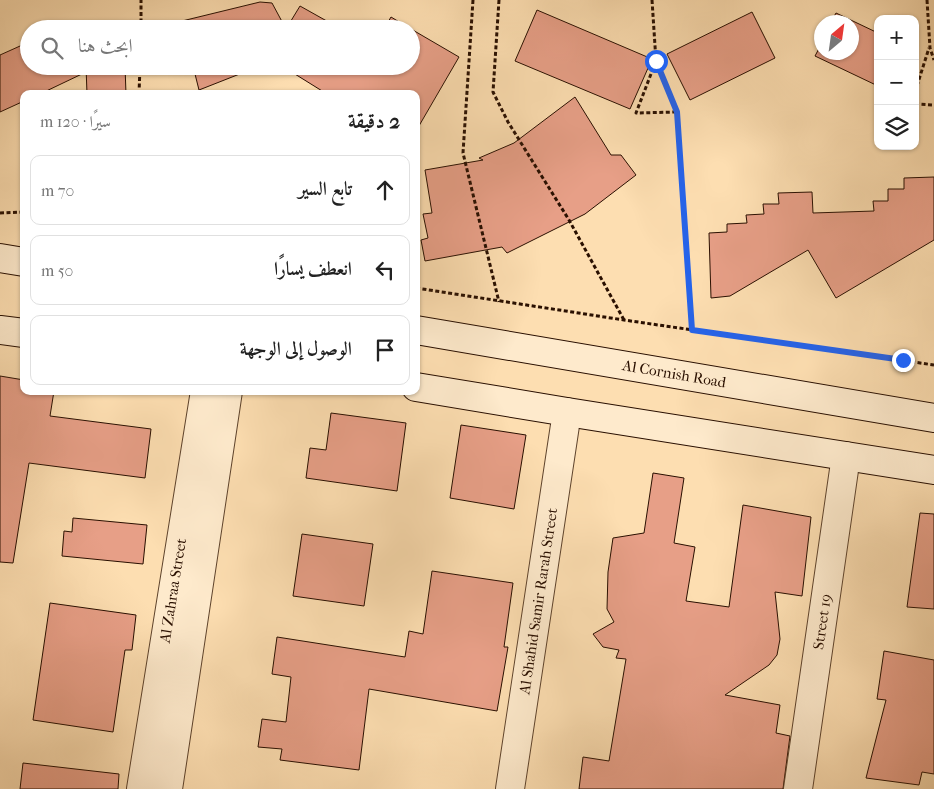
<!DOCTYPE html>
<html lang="ar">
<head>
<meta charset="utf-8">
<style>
  body { margin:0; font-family:"IM FELL French Canon",Amiri,serif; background:#f6f6f6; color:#222; direction:rtl }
  .controls { position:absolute; right:15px; top:15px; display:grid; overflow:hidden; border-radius:10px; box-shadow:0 1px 4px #0004 }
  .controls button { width:45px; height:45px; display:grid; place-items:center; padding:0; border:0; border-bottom:1px solid #e0e0e0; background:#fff; color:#222; font:25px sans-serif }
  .compass { position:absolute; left:814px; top:15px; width:45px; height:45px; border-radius:50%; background:#fff; box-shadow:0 1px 4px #0004; rotate:29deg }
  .stop { position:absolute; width:15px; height:15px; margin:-11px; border:4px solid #2563eb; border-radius:50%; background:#fff }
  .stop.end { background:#2563eb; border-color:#fff; box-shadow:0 1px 5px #0008 }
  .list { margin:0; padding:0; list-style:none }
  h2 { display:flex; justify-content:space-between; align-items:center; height:65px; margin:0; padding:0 20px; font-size:21px }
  h2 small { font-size:16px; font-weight:400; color:#767676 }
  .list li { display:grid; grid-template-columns:32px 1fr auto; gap:15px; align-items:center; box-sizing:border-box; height:70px; margin:0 10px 10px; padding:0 10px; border:1px solid #e0e0e0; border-radius:10px }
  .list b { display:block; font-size:19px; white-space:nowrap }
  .list em { font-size:16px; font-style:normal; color:#767676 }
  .icon { flex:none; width:28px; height:28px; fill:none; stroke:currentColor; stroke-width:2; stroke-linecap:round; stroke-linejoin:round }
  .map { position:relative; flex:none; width:934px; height:789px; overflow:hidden; direction:ltr }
  .search { position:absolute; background:#fff; box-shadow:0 1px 4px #0004; left:20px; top:20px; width:400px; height:55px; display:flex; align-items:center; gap:12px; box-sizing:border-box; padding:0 18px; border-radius:28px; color:#767676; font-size:19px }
  .panel { position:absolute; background:#fff; box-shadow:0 1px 4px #0004; left:20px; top:90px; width:400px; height:305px; border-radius:10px; direction:rtl }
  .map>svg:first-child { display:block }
  .building { fill:#e79f87; stroke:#290f00 }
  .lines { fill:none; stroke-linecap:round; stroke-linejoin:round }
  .street-casing { stroke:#5e432c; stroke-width:30 }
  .secondary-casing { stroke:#290f00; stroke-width:30 }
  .path { stroke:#290f00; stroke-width:3; stroke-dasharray:4 2.5; stroke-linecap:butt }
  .street { stroke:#feeacc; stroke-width:28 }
  .secondary { stroke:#feeacc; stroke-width:28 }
  .route { stroke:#2563eb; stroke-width:6 }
  .labels { text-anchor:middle; stroke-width:5; stroke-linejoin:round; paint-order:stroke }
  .street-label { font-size:15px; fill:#290f00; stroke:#feeacc }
</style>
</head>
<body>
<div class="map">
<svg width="934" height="789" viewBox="0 0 934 789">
  <rect width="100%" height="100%" fill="#fddeb1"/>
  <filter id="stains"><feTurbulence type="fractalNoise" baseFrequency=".004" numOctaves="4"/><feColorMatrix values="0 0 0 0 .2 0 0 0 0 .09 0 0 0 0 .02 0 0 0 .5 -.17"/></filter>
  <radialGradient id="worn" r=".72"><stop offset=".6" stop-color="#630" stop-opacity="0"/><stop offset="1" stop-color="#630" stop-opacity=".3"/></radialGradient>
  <!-- building -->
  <g class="building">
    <path d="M260,2L272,3L286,29H184L182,21Z"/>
    <path d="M300,6L341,29H286Z"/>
    <path d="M537,10L652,59L630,109L515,61Z"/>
    <path d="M752,12L775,58L690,100L667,54Z"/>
    <path d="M836,13L878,33V86L815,56L822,43V52H852V22H831Z"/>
    <path d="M391,17L411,29H384Z"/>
    <path d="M411,29L459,57L416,131V94H327L282,66H411Z"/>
    <path d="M29,42V66H81L84,73L40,94H24V101L0,112V55Z"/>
    <path d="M86,66H125L126,94H87Z"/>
    <path d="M193,66H260L199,90Z"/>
    <path d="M575,97L611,155H621L636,175L585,214L507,253L502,247L425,261L421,240L428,238L423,214L432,213L425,170L483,160L479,158L514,143Z"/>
    <path d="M934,177V240L836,298L808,250L730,296L711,298L709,233L727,232V224L747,223L746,215L764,214L763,204H779L778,193L812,192L813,213L874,211L873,201H888V189H904V178Z"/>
    <path d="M0,376L24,380V391H54L50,416L151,429L145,478L29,463L13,563L0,562Z"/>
    <path d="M331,413L406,423L397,491L306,478L310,448L326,450Z"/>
    <path d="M461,425L526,435L514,509L450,498Z"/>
    <path d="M653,473L684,478L674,543L695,547L686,601L729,607L743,505L811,517L802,596L775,592L780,639L777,655L769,665L725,695L780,705L776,733L790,736L783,789H579L583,757L609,761L626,659L616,658L619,650L603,647L593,634L614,622L607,609L608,572L613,538L644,533Z"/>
    <path d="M920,513L934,514V609L907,607Z"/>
    <path d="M73,518L147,525L143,564L62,556L64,531L72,532Z"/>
    <path d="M302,534L373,544L364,606L293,596Z"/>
    <path d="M432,571L513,583L504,647H508L497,711L369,689L359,770L280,760L282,749L258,747L262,719L286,722L291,677L272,674L277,637L405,657L409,631L423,634Z"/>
    <path d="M50,603L136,615L132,650H125L113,732L33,720Z"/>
    <path d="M884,651L934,660V774L922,772L919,785L866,778L886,700L877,699Z"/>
    <path d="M23,763L119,774L118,789H20Z"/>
  </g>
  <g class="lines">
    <defs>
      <g id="street">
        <path id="s1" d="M141,789L205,391"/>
        <path d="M168,789L228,391"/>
        <path id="s2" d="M510,789L567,412"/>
        <path id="s3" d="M798,789L846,456"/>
      </g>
      <g id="secondary">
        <path d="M0,258L24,262"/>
        <path d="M0,330L24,333"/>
        <path id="s4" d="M416,330L934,418"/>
        <path d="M416,387L567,412L934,470"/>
      </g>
    </defs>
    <!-- street casing -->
    <use href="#street" class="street-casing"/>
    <!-- secondary casing -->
    <use href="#secondary" class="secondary-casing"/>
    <!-- path -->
    <g class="path">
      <path d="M473,0L463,153L499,302"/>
      <path d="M499,0L493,92L508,122L569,220L624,320"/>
      <path d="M652,0L656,61L677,112L636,113L656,61"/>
      <path d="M927,0L930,48L934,60"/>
      <path d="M141,29V0"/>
      <path d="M915,92L929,48"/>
      <path d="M139,94L140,66"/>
      <path d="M915,104L934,105"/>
      <path d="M677,112L692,330"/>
      <path d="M0,213L24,212"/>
      <path d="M416,288L624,320L934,365"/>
    </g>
    <!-- street -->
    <use href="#street" class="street"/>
    <!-- secondary -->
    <use href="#secondary" class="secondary"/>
  </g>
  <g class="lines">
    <!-- route -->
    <path class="route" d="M656,61L677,112L692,330L903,360"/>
  </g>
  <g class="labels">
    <!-- street labels -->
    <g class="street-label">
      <text dy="5" stroke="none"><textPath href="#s4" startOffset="262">Al Cornish Road</textPath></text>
      <text dy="5" stroke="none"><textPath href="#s1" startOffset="201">Al Zahraa Street</textPath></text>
      <text dy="5" stroke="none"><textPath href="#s2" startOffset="190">Al Shahid Samir Rarah Street</textPath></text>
      <text dy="5" stroke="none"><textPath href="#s3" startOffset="169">Street 19</textPath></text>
    </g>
  </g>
  <rect width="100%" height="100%" filter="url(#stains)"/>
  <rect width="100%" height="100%" fill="url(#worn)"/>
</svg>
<div class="controls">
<button>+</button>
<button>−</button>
<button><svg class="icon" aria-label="layers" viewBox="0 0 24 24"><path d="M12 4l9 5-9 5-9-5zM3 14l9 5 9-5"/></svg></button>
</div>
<svg class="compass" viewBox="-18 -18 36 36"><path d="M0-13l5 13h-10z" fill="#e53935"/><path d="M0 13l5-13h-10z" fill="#767676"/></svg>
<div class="stop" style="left:656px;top:61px"></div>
<div class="stop end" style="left:903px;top:360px"></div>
<div class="search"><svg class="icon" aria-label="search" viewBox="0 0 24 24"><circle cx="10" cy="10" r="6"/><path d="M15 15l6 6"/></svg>ابحث هنا</div>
<section class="panel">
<h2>2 دقيقة<small>سيرًا · 120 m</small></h2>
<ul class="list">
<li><svg class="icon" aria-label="ahead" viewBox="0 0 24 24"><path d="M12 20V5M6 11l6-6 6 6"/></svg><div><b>تابع السير</b></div><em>70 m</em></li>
<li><svg class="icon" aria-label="left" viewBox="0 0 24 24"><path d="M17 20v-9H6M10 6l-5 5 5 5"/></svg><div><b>انعطف يسارًا</b></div><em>50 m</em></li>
<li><svg class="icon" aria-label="arrive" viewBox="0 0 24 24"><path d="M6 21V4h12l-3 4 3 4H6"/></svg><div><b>الوصول إلى الوجهة</b></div></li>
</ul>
</section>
</div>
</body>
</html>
